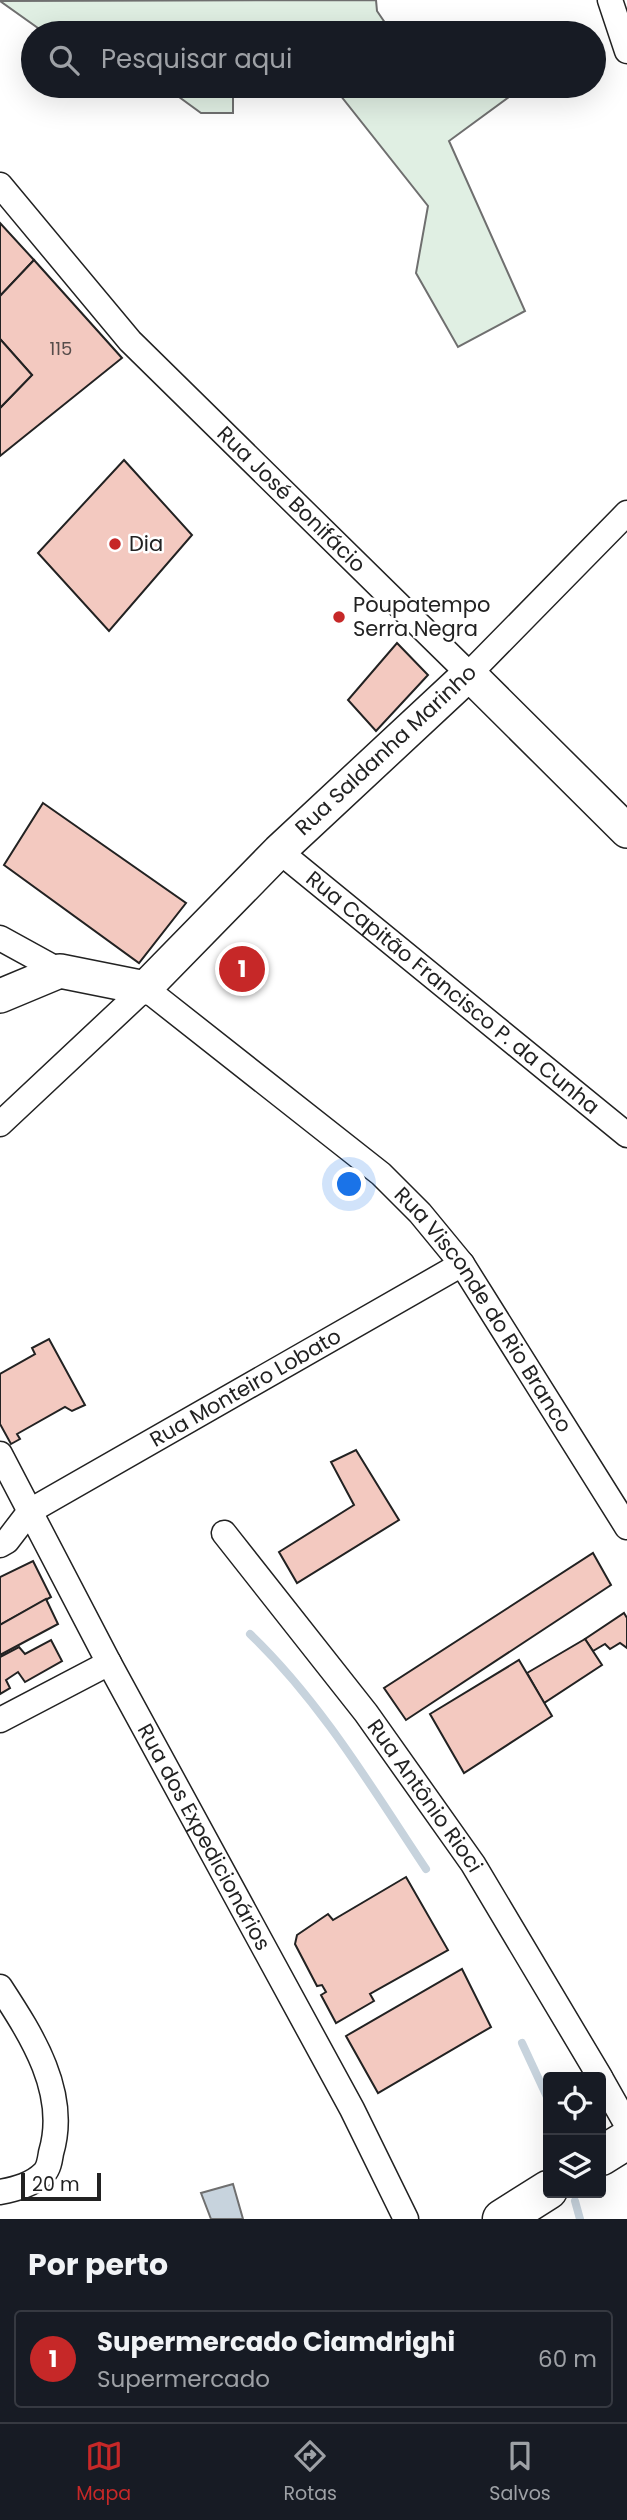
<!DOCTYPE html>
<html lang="pt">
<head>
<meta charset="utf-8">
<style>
  body { margin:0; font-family:Poppins,sans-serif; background:#20242c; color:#f1f3f6 }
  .controls { position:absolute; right:21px; bottom:21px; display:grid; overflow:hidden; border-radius:7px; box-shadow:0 7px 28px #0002 }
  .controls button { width:63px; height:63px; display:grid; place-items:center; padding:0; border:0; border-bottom:2px solid #363941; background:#171b24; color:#f1f3f6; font:35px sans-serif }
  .scale { position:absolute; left:21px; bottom:18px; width:80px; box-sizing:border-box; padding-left:7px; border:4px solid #222; border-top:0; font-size:19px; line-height:24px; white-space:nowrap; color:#222; -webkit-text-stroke:5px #fff; paint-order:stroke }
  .you { position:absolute; left:350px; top:1185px; width:24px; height:24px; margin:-18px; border:5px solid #fff; border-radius:50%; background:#1a73e8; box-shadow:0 0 0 10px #1a73e833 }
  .badge { display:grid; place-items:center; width:46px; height:46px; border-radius:50%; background:#c62828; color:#fff; font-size:23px; font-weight:700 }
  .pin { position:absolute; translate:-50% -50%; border:4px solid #fff; box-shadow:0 2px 7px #0006 }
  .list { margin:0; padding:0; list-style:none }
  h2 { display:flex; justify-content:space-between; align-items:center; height:91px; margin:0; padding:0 28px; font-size:30px }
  h2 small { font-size:23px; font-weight:400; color:#9ea1a6 }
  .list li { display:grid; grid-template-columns:46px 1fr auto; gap:21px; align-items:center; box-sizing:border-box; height:98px; margin:0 14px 14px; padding:0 14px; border:2px solid #363941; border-radius:7px }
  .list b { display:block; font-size:26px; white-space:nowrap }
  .list p { margin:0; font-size:23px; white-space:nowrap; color:#9ea1a6 }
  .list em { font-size:23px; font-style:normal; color:#9ea1a6 }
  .icon { flex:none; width:38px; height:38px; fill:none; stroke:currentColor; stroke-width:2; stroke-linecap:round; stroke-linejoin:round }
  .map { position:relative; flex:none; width:627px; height:2219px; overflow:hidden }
  .search { position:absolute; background:#171b24; box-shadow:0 7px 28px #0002; left:21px; right:21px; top:21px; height:77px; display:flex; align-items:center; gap:18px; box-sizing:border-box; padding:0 24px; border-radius:38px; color:#9ea1a6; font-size:26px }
  .sheet { height:203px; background:#171b24 }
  nav { display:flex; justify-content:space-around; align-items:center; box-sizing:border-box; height:98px; border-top:2px solid #363941; background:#171b24; font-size:19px; color:#9ea1a6 }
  nav a { display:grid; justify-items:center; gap:4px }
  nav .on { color:#c62828 }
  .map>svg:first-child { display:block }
  .green { fill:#e0efe3; stroke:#6f6f6f; stroke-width:2 }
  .water { fill:#c7d3dd; stroke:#6f6f6f; stroke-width:2 }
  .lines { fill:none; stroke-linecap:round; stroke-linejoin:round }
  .stream { stroke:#c7d3dd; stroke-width:8 }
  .building { fill:#f3c9c0; stroke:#222; stroke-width:2 }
  .street-casing { stroke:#222; stroke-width:27 }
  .secondary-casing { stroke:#222; stroke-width:36 }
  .primary-casing { stroke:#222; stroke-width:41 }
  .street { stroke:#fff; stroke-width:24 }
  .secondary { stroke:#fff; stroke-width:33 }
  .primary { stroke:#fff; stroke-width:38 }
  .poi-dot { fill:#c62828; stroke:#fff; stroke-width:2.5 }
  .labels { text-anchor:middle; stroke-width:5; stroke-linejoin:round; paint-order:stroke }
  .number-label { font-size:18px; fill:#564c4a }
  .street-label { font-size:21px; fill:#222; stroke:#fff }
  .poi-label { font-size:21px; fill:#222; stroke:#fff; text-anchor:start }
</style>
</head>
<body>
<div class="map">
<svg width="627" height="2219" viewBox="0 0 627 2219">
  <rect width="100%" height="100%" fill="#fff"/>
  <!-- green -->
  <g class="green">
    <path d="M376,0L377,11L392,33H45L0,1Z"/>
    <path d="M164,86H233V113H201Z"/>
    <path d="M333,86H514L517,91L449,141L525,311L458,347L416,273L428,206Z"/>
  </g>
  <!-- water -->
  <path class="water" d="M233,2184L243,2219H211L201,2193Z"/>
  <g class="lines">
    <!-- stream -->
    <g class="stream">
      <path d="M250,1634C321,1702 372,1788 426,1869"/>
      <path d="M522,2043L548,2099"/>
      <path d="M575,2201L580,2219"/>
    </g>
  </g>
  <!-- building -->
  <g class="building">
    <path d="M0,223L34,260L0,296Z"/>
    <path d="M34,260L122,358L0,456V408L32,375L0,339V296Z"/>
    <path d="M0,339L32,375L0,408Z"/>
    <path d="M124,460L192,535L109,631L38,553Z"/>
    <path d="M397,643L428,675L376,731L348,700Z"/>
    <path d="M43,803L186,903L139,963L4,865Z"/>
    <path d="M49,1339L85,1405L72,1411L65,1407L17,1434L20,1439L11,1444L0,1424V1374L35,1354L32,1348Z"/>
    <path d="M356,1450L399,1520L297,1583L279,1552L354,1505L331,1462Z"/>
    <path d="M593,1553L611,1585L406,1720L384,1688Z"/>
    <path d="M33,1561L51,1597L0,1625V1577Z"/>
    <path d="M46,1599L58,1624L0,1655V1625Z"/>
    <path d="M624,1613L627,1618V1648L620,1643L610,1649L605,1644L593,1651L585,1639Z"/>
    <path d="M585,1639L602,1665L544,1703L527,1673Z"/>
    <path d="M51,1640L62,1661L25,1682L18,1672L6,1680L10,1688L0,1694V1657L19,1647L25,1654Z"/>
    <path d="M519,1660L552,1716L464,1773L430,1714Z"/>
    <path d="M406,1877L448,1950L370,1994L374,2001L336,2023L321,1995L326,1992L322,1985L317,1986L295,1944L297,1935L328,1914L333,1920Z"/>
    <path d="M462,1969L491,2027L378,2093L346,2036Z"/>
  </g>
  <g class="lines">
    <defs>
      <g id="street">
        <path d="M610,0L627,51"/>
        <path id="s1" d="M0,185L130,341L469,674L627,513"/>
        <path id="s2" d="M279,851L627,1135"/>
        <path d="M0,938L60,971"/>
        <path id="s3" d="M0,1124L145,988L381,1174L420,1213L462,1264L627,1527"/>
        <path id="s4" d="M0,1454L109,1663L352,2109L406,2219"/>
        <path id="s5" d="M224,1533L366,1713L473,1864L600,2077"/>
        <path id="s6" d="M0,1545L7,1541L30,1511L462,1264"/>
        <path d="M0,1720L109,1663"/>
        <path d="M0,1987C32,2036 69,2093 51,2153C50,2159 49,2168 44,2173C32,2185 16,2189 0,2192"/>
        <path d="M601,2079L627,2125"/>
      </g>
      <path id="secondary" d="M0,996L60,971L145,988L279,851L469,674L627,831"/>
      <g id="primary">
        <path d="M601,2156L627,2140"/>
        <path d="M502,2219L548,2190"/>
      </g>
    </defs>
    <!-- street casing -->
    <use href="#street" class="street-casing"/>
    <!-- secondary casing -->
    <use href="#secondary" class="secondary-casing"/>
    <!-- primary casing -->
    <use href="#primary" class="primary-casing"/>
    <!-- street -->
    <use href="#street" class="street"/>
    <!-- secondary -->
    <use href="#secondary" class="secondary"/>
    <!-- primary -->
    <use href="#primary" class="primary"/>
  </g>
  <!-- markers -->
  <g class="poi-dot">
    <circle cx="115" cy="544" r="7"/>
    <circle cx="339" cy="617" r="7"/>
  </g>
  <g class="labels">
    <!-- number labels -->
    <g class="number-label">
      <text x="61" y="355">115</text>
    </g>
    <!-- street labels -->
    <g class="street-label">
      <text dy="7" stroke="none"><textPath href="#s1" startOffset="429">Rua José Bonifácio</textPath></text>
      <text transform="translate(386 750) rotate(-43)" y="7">Rua Saldanha Marinho</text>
      <text dy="7" stroke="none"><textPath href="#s2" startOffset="224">Rua Capitão Francisco P. da Cunha</textPath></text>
      <text dy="7" stroke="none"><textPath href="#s3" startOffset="670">Rua Visconde do Rio Branco</textPath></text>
      <text dy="7" stroke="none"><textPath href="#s6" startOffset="294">Rua Monteiro Lobato</textPath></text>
      <text dy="7" stroke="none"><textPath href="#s5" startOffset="331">Rua Antônio Rioci</textPath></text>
      <text dy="7" stroke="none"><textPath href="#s4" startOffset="434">Rua dos Expedicionários</textPath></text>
    </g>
    <!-- poi labels -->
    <g class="poi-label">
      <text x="129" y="551">Dia</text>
      <text x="353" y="612">Poupatempo<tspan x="353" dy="24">Serra Negra</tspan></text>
    </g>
  </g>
</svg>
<div class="controls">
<button><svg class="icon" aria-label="locate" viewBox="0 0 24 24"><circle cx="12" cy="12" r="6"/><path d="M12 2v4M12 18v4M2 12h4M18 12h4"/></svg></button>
<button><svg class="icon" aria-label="layers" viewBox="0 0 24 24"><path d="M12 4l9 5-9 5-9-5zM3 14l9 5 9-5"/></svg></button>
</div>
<div class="scale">20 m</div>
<div class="you"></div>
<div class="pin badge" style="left:242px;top:969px">1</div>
<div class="search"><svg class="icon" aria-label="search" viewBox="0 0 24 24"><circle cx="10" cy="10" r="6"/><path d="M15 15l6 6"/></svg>Pesquisar aqui</div>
</div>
<section class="sheet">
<h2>Por perto<small></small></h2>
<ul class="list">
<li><span class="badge">1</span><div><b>Supermercado Ciamdrighi</b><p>Supermercado</p></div><em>60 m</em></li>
</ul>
</section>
<nav>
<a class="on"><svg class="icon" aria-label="map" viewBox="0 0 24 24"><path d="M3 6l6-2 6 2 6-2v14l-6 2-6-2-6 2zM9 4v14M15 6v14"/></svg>Mapa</a>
<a><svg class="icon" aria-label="directions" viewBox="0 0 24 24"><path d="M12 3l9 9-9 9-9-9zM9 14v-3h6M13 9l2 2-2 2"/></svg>Rotas</a>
<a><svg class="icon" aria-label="saved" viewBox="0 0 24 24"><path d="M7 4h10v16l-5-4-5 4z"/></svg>Salvos</a>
</nav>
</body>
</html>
